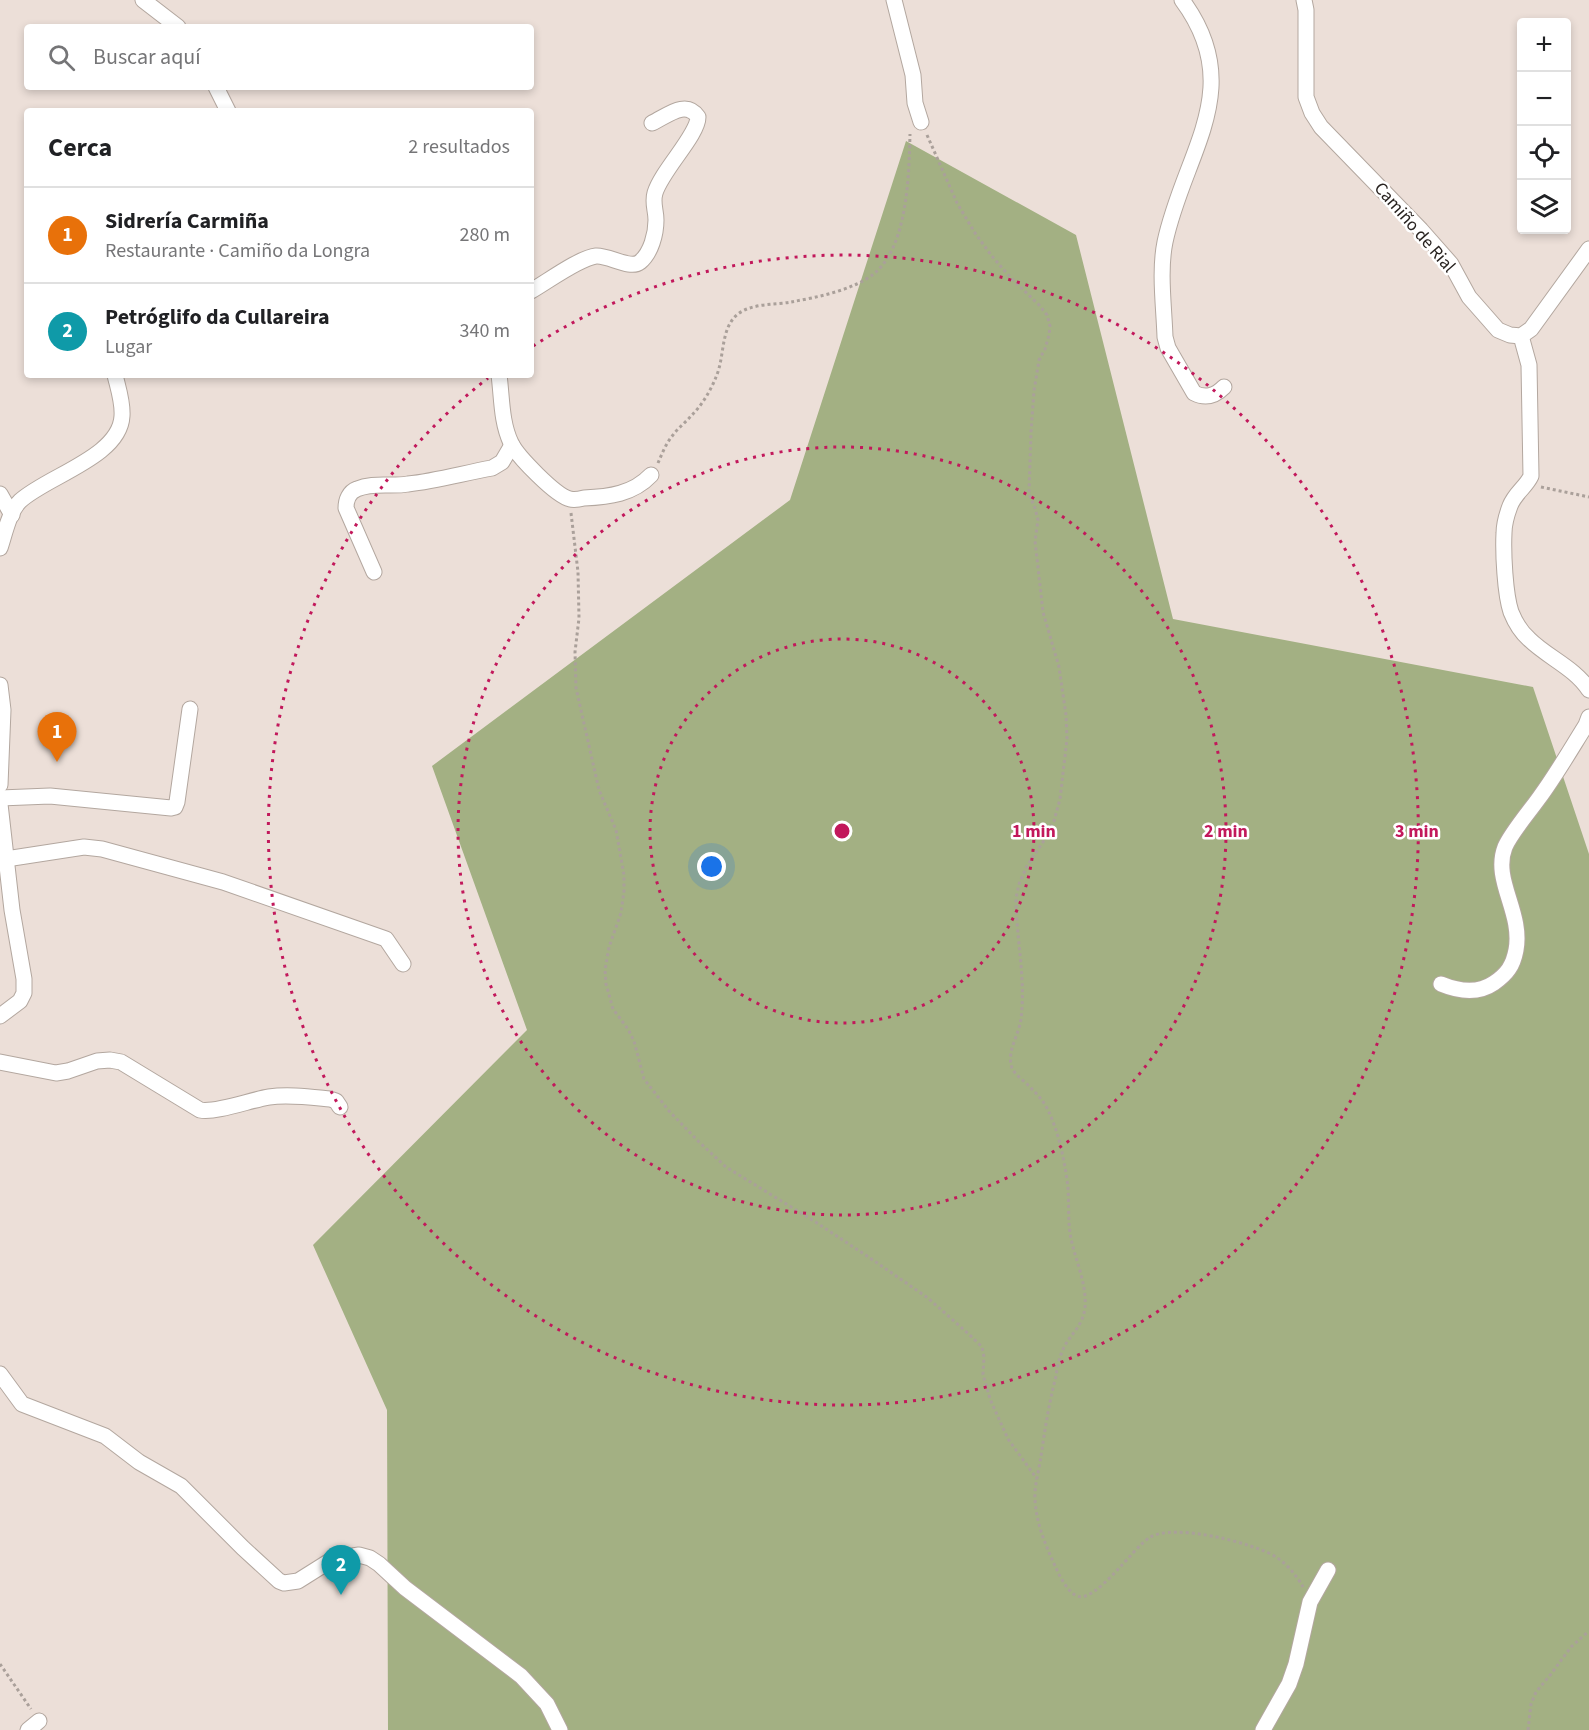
<!DOCTYPE html>
<html lang="es">
<head>
<meta charset="utf-8">
<style>
  body { margin:0; font-family:"Source Sans 3",sans-serif; background:#f2f2f2; color:#202124 }
  .controls { position:absolute; right:18px; top:18px; display:grid; overflow:hidden; border-radius:6px; box-shadow:0 3px 9px #0003 }
  .controls button { width:54px; height:54px; display:grid; place-items:center; padding:0; border:0; border-bottom:2px solid #e0e0e0; background:#fff; color:#202124; font:30px sans-serif }
  .you { position:absolute; left:712px; top:867px; width:21px; height:21px; margin:-15px; border:4px solid #fff; border-radius:50%; background:#1a73e8; box-shadow:0 0 0 9px #1a73e833 }
  .badge { display:grid; place-items:center; width:39px; height:39px; border-radius:50%; background:#db2777; color:#fff; font-size:20px; font-weight:700 }
  .pin { position:absolute; translate:-50% -50px; filter:drop-shadow(0 2px 3px #0008) }
  .pin::after { content:''; position:absolute; top:32px; width:21px; height:18px; background:inherit; clip-path:polygon(0 0,100% 0,50% 100%) }
  .list { margin:0; padding:0; list-style:none }
  h2 { display:flex; justify-content:space-between; align-items:center; height:78px; margin:0; padding:0 24px; font-size:26px }
  h2 small { font-size:20px; font-weight:400; color:#757577 }
  .list li { display:grid; grid-template-columns:39px 1fr auto; gap:18px; align-items:center; box-sizing:border-box; height:96px; padding:0 24px; border-top:2px solid #e0e0e0 }
  .list b { display:block; font-size:22px; white-space:nowrap }
  .list p { margin:0; font-size:20px; white-space:nowrap; color:#757577 }
  .list em { font-size:20px; font-style:normal; color:#757577 }
  .icon { flex:none; width:33px; height:33px; fill:none; stroke:currentColor; stroke-width:2; stroke-linecap:round; stroke-linejoin:round }
  .map { position:relative; flex:none; width:1589px; height:1730px; overflow:hidden }
  .search { position:absolute; background:#fff; box-shadow:0 3px 9px #0003; left:24px; top:24px; width:510px; height:66px; display:flex; align-items:center; gap:15px; box-sizing:border-box; padding:0 21px; border-radius:6px; color:#757577; font-size:22px }
  .panel { position:absolute; background:#fff; box-shadow:0 3px 9px #0003; left:24px; top:108px; width:510px; height:270px; border-radius:6px }
  .map>svg:first-child { display:block }
  .forest { fill:#a3b083 }
  .lines { fill:none; stroke-linecap:round; stroke-linejoin:round }
  .minor-casing { stroke:#b3a79f; stroke-width:17 }
  .path { stroke:#aaa09a; stroke-width:3; stroke-dasharray:3 3; stroke-linecap:butt }
  .minor { stroke:#fff; stroke-width:15 }
  .ring { fill:none; stroke:#c2185b; stroke-width:3; stroke-dasharray:3 6 }
  .labels { text-anchor:middle; stroke-width:5; stroke-linejoin:round; paint-order:stroke }
  .street-label { font-size:18px; fill:#282320; stroke:#fff }
  .centre { fill:#c2185b; stroke:#fff; stroke-width:3 }
  .ring-label { font-size:18px; text-anchor:middle; font-weight:bold; fill:#c2185b; stroke:#fff; stroke-width:5; stroke-linejoin:round; paint-order:stroke }
</style>
</head>
<body>
<div class="map">
<svg width="1589" height="1730" viewBox="0 0 1589 1730">
  <rect width="100%" height="100%" fill="#ecdfd8"/>
  <!-- forest -->
  <path class="forest" d="M906,141L1076,235L1173,619L1533,687L1589,854V1730H388L387,1410L313,1245L527,1030L432,766L790,500Z"/>
  <g class="lines">
    <defs>
      <g id="minor">
        <path d="M143,0L178,27"/>
        <path d="M894,0L913,75L915,103L921,122"/>
        <path d="M1182,0C1248,89 1184,152 1165,242C1159,271 1164,307 1165,337L1168,348L1194,393C1206,399 1215,396 1224,387"/>
        <path d="M1304,0L1306,10V97L1312,113L1321,127L1421,230L1451,264L1469,297L1498,330L1510,335L1521,336L1531,329L1589,249"/>
        <path d="M216,87L228,111"/>
        <path d="M531,291C547,282 579,258 596,256C609,255 630,270 640,262C651,253 656,234 656,220C656,210 652,203 655,193C662,170 698,135 698,117C686,99 667,116 652,123"/>
        <path d="M1521,336L1529,365L1531,476C1526,487 1515,493 1510,506C1507,514 1504,524 1504,533C1503,553 1505,594 1511,612C1515,622 1521,632 1529,639C1547,657 1575,668 1589,690"/>
        <path d="M499,375C502,397 501,422 511,443C517,456 556,496 570,499C574,500 580,499 584,498C609,497 633,494 651,475"/>
        <path d="M0,494L12,515"/>
        <path d="M0,548C5,533 9,512 20,501C47,476 120,457 122,416C123,402 118,388 115,375"/>
        <path d="M374,572L346,508C346,500 349,492 357,489C373,482 391,487 408,484C436,481 464,473 492,468L502,462L512,445"/>
        <path d="M0,685L3,710L0,785"/>
        <path d="M0,798L50,796L171,808L175,807L177,802L190,709"/>
        <path d="M0,804L12,910L24,979V993L20,1001L0,1016"/>
        <path d="M6,859L84,847L102,849L223,882L386,939L403,964"/>
        <path d="M1441,984C1458,991 1478,994 1494,983C1507,974 1513,966 1516,950C1523,912 1492,880 1505,847C1511,833 1529,812 1539,798C1556,775 1571,749 1586,725L1589,717"/>
        <path d="M0,1062L56,1073L68,1071L97,1061L110,1060L121,1062L200,1110C217,1113 250,1100 269,1097C288,1094 310,1097 330,1099L336,1101L340,1107"/>
        <path d="M0,1374L22,1404L105,1436L139,1462L181,1486L243,1548L279,1581L284,1583L298,1581L333,1559L359,1555L370,1558L379,1564L405,1588L521,1676L547,1704L560,1730"/>
        <path d="M28,1730L39,1721"/>
        <path d="M1263,1730L1289,1684L1296,1664L1310,1602L1328,1570"/>
      </g>
    </defs>
    <!-- minor casing -->
    <use href="#minor" class="minor-casing"/>
    <!-- path -->
    <g class="path">
      <path d="M927,135L957,203L975,233L991,255L1011,278L1039,305L1047,315L1050,326L1049,335L1045,349L1039,360L1034,391L1031,432L1029,494L1035,508L1038,520L1035,541L1043,612L1059,667L1066,715L1067,739L1060,799L1054,821L1043,842L1027,866L1019,884L1016,898C1016,938 1026,978 1021,1019C1019,1035 1006,1052 1012,1068C1015,1075 1023,1080 1029,1086C1036,1093 1043,1100 1048,1110C1059,1133 1065,1162 1068,1188C1069,1203 1068,1218 1070,1233C1074,1258 1087,1282 1085,1307C1083,1328 1068,1335 1062,1352C1059,1359 1057,1368 1056,1376C1049,1403 1045,1429 1041,1456C1039,1470 1034,1487 1035,1501C1037,1526 1046,1546 1056,1568C1060,1577 1068,1592 1077,1596C1095,1604 1133,1548 1149,1538C1172,1522 1254,1543 1276,1557C1287,1564 1297,1576 1303,1587"/>
      <path d="M658,463C662,454 666,443 673,435C678,428 686,422 692,415C702,405 711,390 716,377C725,357 720,328 738,314C752,303 775,305 791,302C818,297 855,290 876,272C908,243 909,173 910,134"/>
      <path d="M1541,487L1589,497"/>
      <path d="M571,513L578,572L579,618L575,652L576,688L599,790L616,830L624,875V891L621,913L609,947L605,970L606,984L613,1009L628,1029L634,1041L644,1079L669,1111L699,1142L726,1167L814,1221L870,1258L928,1298L973,1338L982,1347L984,1357L983,1374L990,1399L1008,1439L1037,1479"/>
      <path d="M0,1664L31,1709"/>
      <path d="M1528,1730L1531,1704L1536,1692L1551,1674L1571,1647L1589,1631"/>
    </g>
    <!-- minor -->
    <use href="#minor" class="minor"/>
  </g>
  <!-- distance rings -->
  <g class="ring">
    <circle cx="842" cy="831" r="192"/>
    <circle cx="842" cy="831" r="384"/>
    <path d="M533 346A575 575 0 1 1 488 378"/>
  </g>
  <g class="labels">
    <!-- street labels -->
    <g class="street-label">
      <text transform="translate(1415 227) rotate(49)" y="6">Camiño de Rial</text>
    </g>
  </g>
  <circle cx="842" cy="831" r="9" class="centre"/>
  <g class="ring-label">
    <text x="1034" y="837">1 min</text>
    <text x="1226" y="837">2 min</text>
    <text x="1417" y="837">3 min</text>
  </g>
</svg>
<div class="controls">
<button>+</button>
<button>−</button>
<button><svg class="icon" aria-label="locate" viewBox="0 0 24 24"><circle cx="12" cy="12" r="6"/><path d="M12 2v4M12 18v4M2 12h4M18 12h4"/></svg></button>
<button><svg class="icon" aria-label="layers" viewBox="0 0 24 24"><path d="M12 4l9 5-9 5-9-5zM3 14l9 5 9-5"/></svg></button>
</div>
<div class="you"></div>
<div class="pin badge" style="left:57px;top:762px;background:#e8710a">1</div>
<div class="pin badge" style="left:341px;top:1595px;background:#0f9aa8">2</div>
<div class="search"><svg class="icon" aria-label="search" viewBox="0 0 24 24"><circle cx="10" cy="10" r="6"/><path d="M15 15l6 6"/></svg>Buscar aquí</div>
<section class="panel">
<h2>Cerca<small>2 resultados</small></h2>
<ul class="list">
<li><span class="badge" style="background:#e8710a">1</span><div><b>Sidrería Carmiña</b><p>Restaurante · Camiño da Longra</p></div><em>280 m</em></li>
<li><span class="badge" style="background:#0f9aa8">2</span><div><b>Petróglifo da Cullareira</b><p>Lugar</p></div><em>340 m</em></li>
</ul>
</section>
</div>
</body>
</html>
